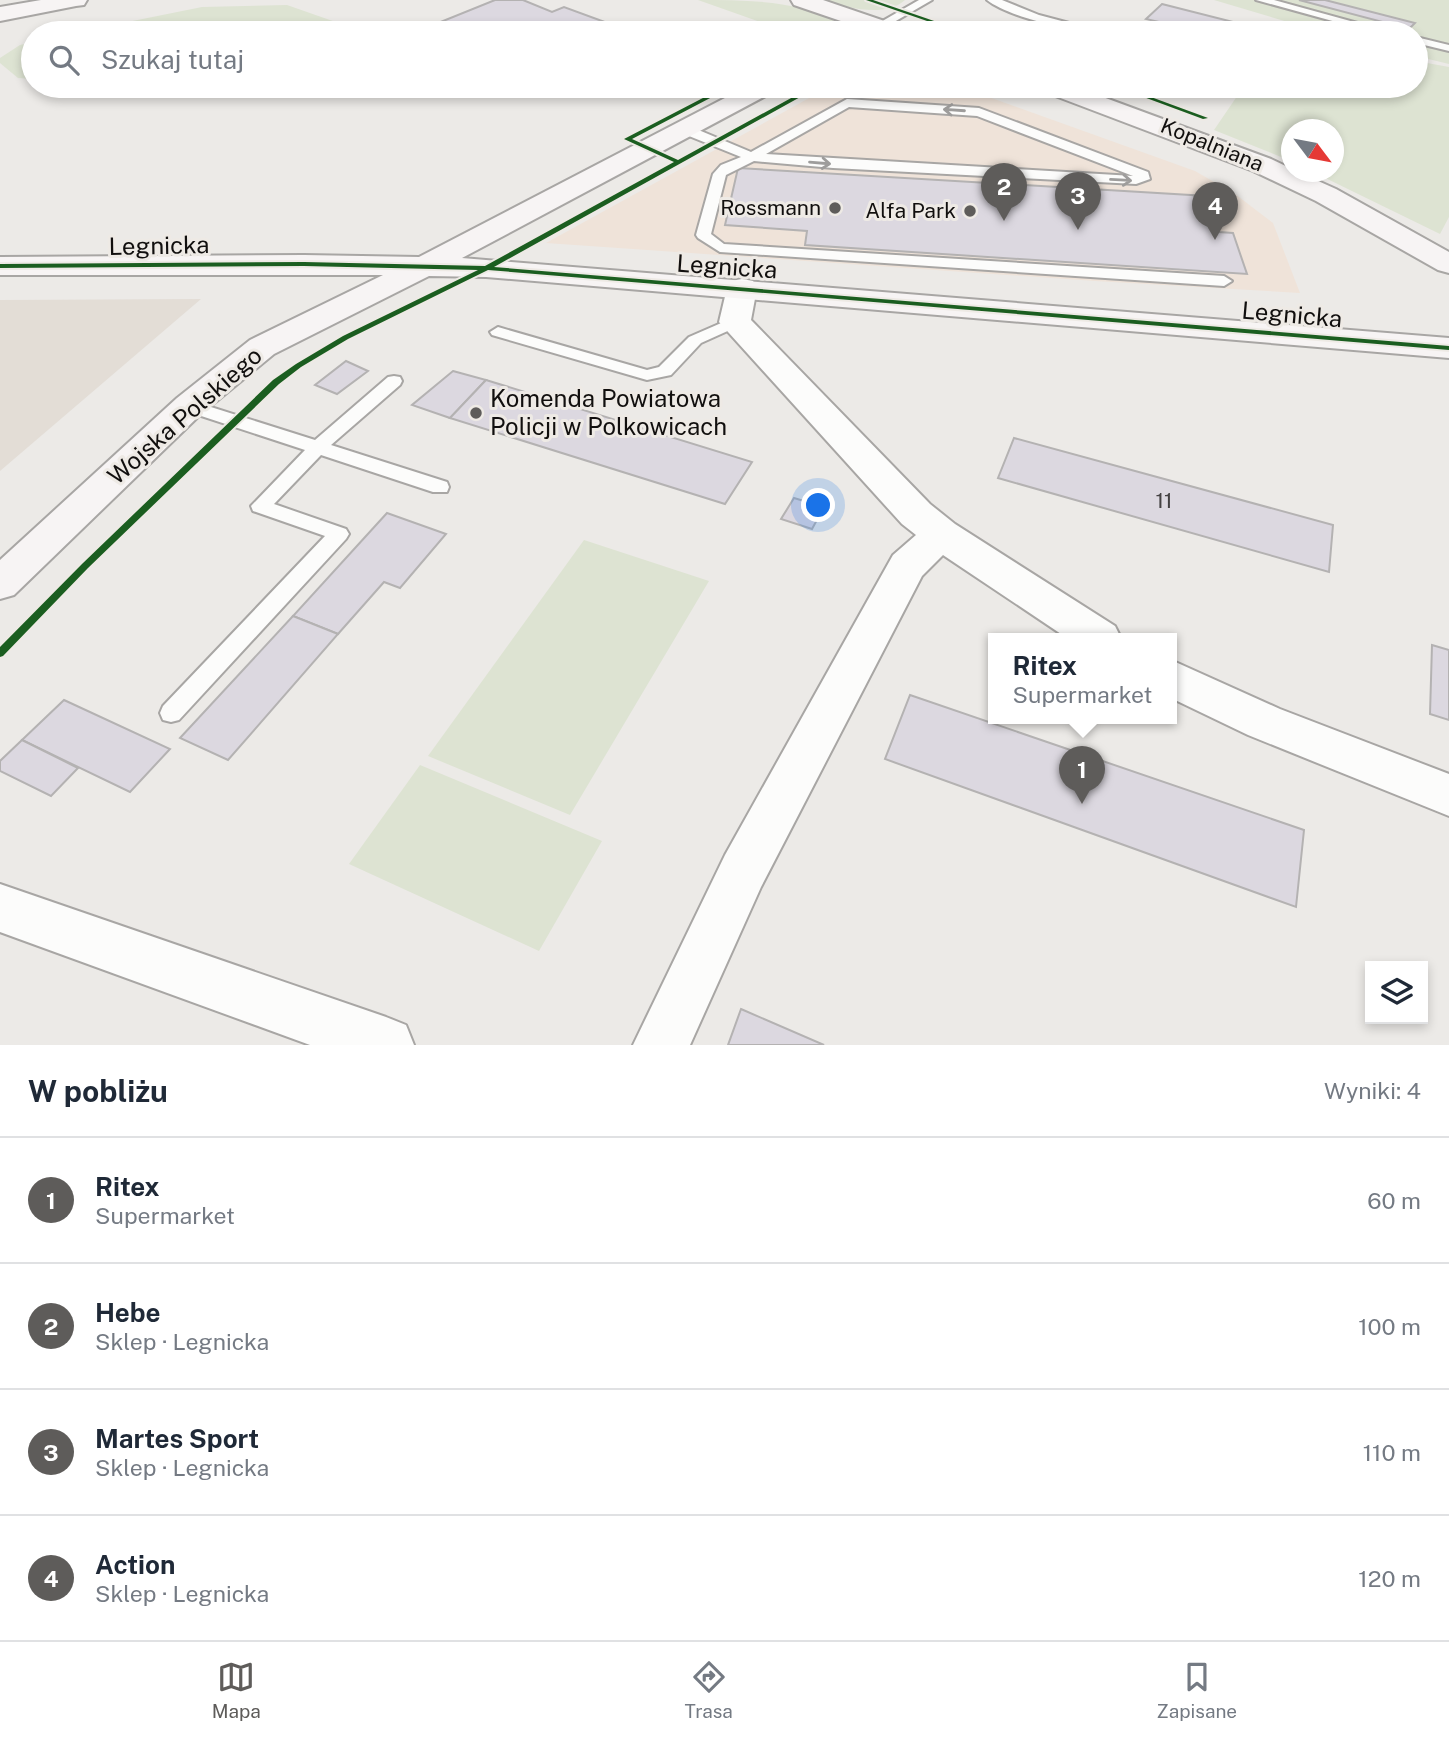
<!DOCTYPE html>
<html lang="pl">
<head>
<meta charset="utf-8">
<style>
  body { margin:0; font-family:"Public Sans",sans-serif; background:#f2f2f3; color:#1f2937 }
  .controls { position:absolute; right:21px; bottom:21px; display:grid; overflow:hidden; border-radius:0px; box-shadow:0 4px 10px #0003 }
  .controls button { width:63px; height:63px; display:grid; place-items:center; padding:0; border:0; border-bottom:2px solid #e0e1e3; background:#fff; color:#1f2937; font:35px sans-serif }
  .compass { position:absolute; left:1281px; top:119px; width:63px; height:63px; border-radius:50%; background:#fff; box-shadow:0 4px 10px #0003; rotate:122deg }
  .you { position:absolute; left:819px; top:506px; width:24px; height:24px; margin:-18px; border:5px solid #fff; border-radius:50%; background:#1a73e8; box-shadow:0 0 0 10px #1a73e833 }
  .badge { display:grid; place-items:center; width:46px; height:46px; border-radius:50%; background:#5e5c5a; color:#fff; font-size:23px; font-weight:700 }
  .pin { position:absolute; translate:-50% -58px; filter:drop-shadow(0 2px 4px #0008) }
  .pin::after { content:''; position:absolute; top:37px; width:24px; height:21px; background:inherit; clip-path:polygon(0 0,100% 0,50% 100%) }
  .popup { position:absolute; left:988px; top:633px; width:189px; height:91px; box-sizing:border-box; display:grid; place-content:center; border-radius:0px; background:#fff; filter:drop-shadow(0 2px 5px #0005); font-size:23px; white-space:nowrap; color:#747a83 }
  .popup b { font-size:26px; color:#1f2937 }
  .popup::after { content:''; position:absolute; left:50%; top:100%; margin-left:-14px; border:14px solid transparent; border-top-color:#fff }
  .list { margin:0; padding:0; list-style:none }
  h2 { display:flex; justify-content:space-between; align-items:center; height:91px; margin:0; padding:0 28px; font-size:30px }
  h2 small { font-size:23px; font-weight:400; color:#747a83 }
  .list li { display:grid; grid-template-columns:46px 1fr auto; gap:21px; align-items:center; box-sizing:border-box; height:126px; padding:0 28px; border-top:2px solid #e0e1e3 }
  .list b { display:block; font-size:26px; white-space:nowrap }
  .list p { margin:0; font-size:23px; white-space:nowrap; color:#747a83 }
  .list em { font-size:23px; font-style:normal; color:#747a83 }
  .icon { flex:none; width:38px; height:38px; fill:none; stroke:currentColor; stroke-width:2; stroke-linecap:round; stroke-linejoin:round }
  .map { position:relative; flex:none; width:1449px; height:1045px; overflow:hidden }
  .search { position:absolute; background:#fff; box-shadow:0 4px 10px #0003; left:21px; right:21px; top:21px; height:77px; display:flex; align-items:center; gap:18px; box-sizing:border-box; padding:0 24px; border-radius:38px; color:#747a83; font-size:26px }
  .sheet { height:595px; background:#fff }
  nav { display:flex; justify-content:space-around; align-items:center; box-sizing:border-box; height:98px; border-top:2px solid #e0e1e3; background:#fff; font-size:19px; color:#747a83 }
  nav a { display:grid; justify-items:center; gap:4px }
  nav .on { color:#5e5c5a }
  .map>svg:first-child { display:block }
  .commercial { fill:#efe3d9 }
  .built { fill:#e3ddd6 }
  .green { fill:#dde3d2 }
  .building { fill:#dcd8e0; stroke:#b4b2b2; stroke-width:2 }
  .lines { fill:none; stroke-linecap:round; stroke-linejoin:round }
  .lane-casing { stroke:#a8a6a4; stroke-width:4 }
  .street-casing { stroke:#a8a6a4; stroke-width:4 }
  .secondary-casing { stroke:#a8a6a4; stroke-width:4 }
  .lane { fill:#fcfcfb; fill-rule:evenodd }
  .street { fill:#fcfcfb; fill-rule:evenodd }
  .secondary { fill:#f7f4f4; fill-rule:evenodd }
  .cycleway-casing { stroke:#eeeae5; stroke-width:4 }
  .cycleway { fill:#1b5e20; fill-rule:evenodd }
  .oneway { stroke:#9e9d9c }
  .poi-dot { fill:#5e5c5a; stroke:#eeeae5; stroke-width:2.5 }
  .labels { text-anchor:middle; stroke-width:6; stroke-linejoin:round; paint-order:stroke }
  .far-street-label { font-size:21px; fill:#110f0e; stroke:#eeeae5 }
  .far-poi-label { font-size:21px; fill:#110f0e; stroke:#eeeae5; text-anchor:end }
  .number-label { font-size:21px; fill:#444142 }
  .street-label { font-size:24px; fill:#110f0e; stroke:#eeeae5 }
  .poi-label { font-size:24px; fill:#110f0e; stroke:#eeeae5; text-anchor:start }
</style>
</head>
<body>
<div class="map">
<svg width="1449" height="1045" viewBox="0 0 1449 1045">
  <rect width="100%" height="100%" fill="#eceae7"/>
  <!-- commercial -->
  <path class="commercial" d="M831,86H958L1195,171L1235,194L1273,223L1300,293L1095,281L546,243Z"/>
  <!-- built -->
  <path class="built" d="M201,299L0,471V300Z"/>
  <!-- green -->
  <g class="green">
    <path d="M698,0C746,0 798,0 838,23L840,33H754L758,31L754,29L763,23Z"/>
    <path d="M825,0H905C885,18 848,8 825,0Z"/>
    <path d="M1214,0H1449V64L1416,56V33H1325Z"/>
    <path d="M287,5L367,33H73L202,7Z"/>
    <path d="M33,42V79L18,78L0,63V58L20,45Z"/>
    <path d="M1416,61L1449,67V217L1440,234L1313,172H1334V130H1292L1291,161L1214,130L1244,86H1416Z"/>
    <path d="M584,540L709,581L570,815L428,756Z"/>
    <path d="M420,765L602,841L539,951L349,864Z"/>
  </g>
  <!-- building -->
  <g class="building">
    <path d="M495,0H523L552,12L564,7L632,32L463,33L438,23Z"/>
    <path d="M1299,0H1325L1415,23L1409,29Z"/>
    <path d="M1162,4L1245,25L1237,33H1206L1146,19Z"/>
    <path d="M588,86H637L615,97Z"/>
    <path d="M738,168L1207,196L1219,232L1233,233L1247,274L805,245L807,231L725,225Z"/>
    <path d="M346,361L368,371L337,394L315,385Z"/>
    <path d="M453,371L486,380L450,418L412,405Z"/>
    <path d="M486,380L752,462L725,504L450,418Z"/>
    <path d="M1014,438L1333,525L1329,572L998,478Z"/>
    <path d="M794,498L824,507L812,529L781,519Z"/>
    <path d="M387,513L446,534L400,588L384,582L338,634L293,616Z"/>
    <path d="M293,616L338,634L228,760L180,738Z"/>
    <path d="M1432,645L1449,650V720L1430,714Z"/>
    <path d="M910,695L1304,830L1296,907L885,759Z"/>
    <path d="M64,700L170,749L130,792L22,740Z"/>
    <path d="M22,740L78,768L51,796L0,771V761Z"/>
    <path d="M741,1009L824,1045H728Z"/>
  </g>
  <g class="lines">
    <defs>
      <g id="lane">
        <path d="M919,0H932L882,29L872,27Z"/>
        <path d="M987,0H1002L1039,15L1107,33C1079,34 1008,17 987,0Z"/>
        <path d="M1256,0H1274L1394,33H1376Z"/>
        <path d="M1416,37L1449,45V51L1416,43Z"/>
        <path d="M847,99L979,108L1148,172L1150,179L1136,184L833,168L754,161L726,175L711,234L724,244L1224,276L1232,281L1224,286L720,252L698,238L696,235L713,174L721,165L741,157L679,132V126H689L751,152ZM849,107L977,116L1133,176L766,154Z"/>
        <path d="M735,317L741,319L743,322L741,325L701,343L671,375L647,380L492,335L490,332L498,327L647,370L659,367L689,337Z"/>
        <path d="M394,376L400,377L402,381L400,385L331,445L447,482L449,487L447,492H433L321,455L274,504L346,529L349,534L346,539L179,720L171,722L163,720L160,713L163,706L325,536L253,511L251,506L305,450L183,410L180,406L183,402H195L315,440L388,377Z"/>
      </g>
      <g id="street">
        <path d="M742,279L753,281L757,288L751,320L930,504L955,524L1115,626L1121,638H1067L943,555L922,576L761,887L690,1045H633L725,855L893,555L916,535L902,524L719,322L727,288L731,281Z"/>
        <path d="M1171,660L1280,709L1449,774V816L1248,735L1171,698Z"/>
        <path d="M0,884L386,1017L406,1025L414,1045H310L0,932Z"/>
      </g>
      <g id="secondary">
        <path d="M41,0H87L84,5L76,6L0,21V7Z"/>
        <path d="M791,0H823L905,28L908,33H876L794,5Z"/>
        <path d="M748,86H778L775,91L462,258L1449,338V358L486,277L429,276L274,354L201,414L14,595L0,599V560L177,398L250,340L383,275H0V257L304,255L419,257Z"/>
        <path d="M1039,86H1073L1271,159L1292,169V172H1298L1336,189L1449,252V273L1438,270L1316,201L1253,171L1042,91Z"/>
      </g>
    </defs>
    <!-- lane casing -->
    <use href="#lane" class="lane-casing"/>
    <!-- street casing -->
    <use href="#street" class="street-casing"/>
    <!-- secondary casing -->
    <use href="#secondary" class="secondary-casing"/>
    <!-- lane -->
    <use href="#lane" class="lane"/>
    <!-- street -->
    <use href="#street" class="street"/>
    <!-- secondary -->
    <use href="#secondary" class="secondary"/>
    <defs>
      <g id="cycleway">
        <path d="M866,0H873L969,33H962Z"/>
        <path d="M726,86H733L632,139L678,160L813,86H820L494,267L1449,346V350L488,270L348,339L301,367L279,384L88,568L3,656L0,657V647L82,564L273,380L296,364L343,336L478,270L304,266L0,268V264L304,262L485,266L674,162L624,139Z"/>
        <path d="M1114,86H1121L1208,118L1203,119Z"/>
      </g>
    </defs>
    <!-- cycleway casing -->
    <use href="#cycleway" class="cycleway-casing"/>
    <!-- cycleway -->
    <use href="#cycleway" class="cycleway"/>
  </g>
  <!-- one-way arrows -->
  <defs><path id="oneway-shaft" d="M-6 0H5M1.5-3L5.5 0L1.5 3" fill="none" stroke-width="1.6" stroke-linecap="round" stroke-linejoin="round" transform="scale(1.75)"/></defs>
  <g class="oneway">
    <use href="#oneway-shaft" transform="translate(954 110) rotate(-176)"/>
    <use href="#oneway-shaft" transform="translate(820 163) rotate(5)"/>
    <use href="#oneway-shaft" transform="translate(1121 180) rotate(3)"/>
  </g>
  <!-- markers -->
  <g class="poi-dot">
    <circle cx="835" cy="208" r="7"/>
    <circle cx="970" cy="211" r="7"/>
    <circle cx="476" cy="413" r="7"/>
  </g>
  <g class="labels">
    <!-- far-street labels -->
    <g class="far-street-label">
      <text transform="translate(1212 145) rotate(22)" y="7">Kopalniana</text>
    </g>
    <!-- far-poi labels -->
    <g class="far-poi-label">
      <text x="821" y="215">Rossmann</text>
      <text x="956" y="218">Alfa Park</text>
    </g>
    <!-- number labels -->
    <g class="number-label">
      <text x="1164" y="508">11</text>
    </g>
    <!-- street labels -->
    <g class="street-label">
      <text transform="translate(159 246) rotate(-1)" y="8">Legnicka</text>
      <text transform="translate(727 267) rotate(4)" y="8">Legnicka</text>
      <text transform="translate(1292 315) rotate(5)" y="8">Legnicka</text>
      <text transform="translate(185 416) rotate(-41)" y="8">Wojska Polskiego</text>
    </g>
    <!-- poi labels -->
    <g class="poi-label">
      <text x="490" y="407">Komenda Powiatowa<tspan x="490" dy="28">Policji w Polkowicach</tspan></text>
    </g>
  </g>
</svg>
<div class="controls">
<button><svg class="icon" aria-label="layers" viewBox="0 0 24 24"><path d="M12 4l9 5-9 5-9-5zM3 14l9 5 9-5"/></svg></button>
</div>
<svg class="compass" viewBox="-18 -18 36 36"><path d="M0-13l5 13h-10z" fill="#e53935"/><path d="M0 13l5-13h-10z" fill="#747a83"/></svg>
<div class="you"></div>
<div class="pin badge" style="left:1082px;top:804px">1</div>
<div class="popup"><b>Ritex</b>Supermarket</div>
<div class="pin badge" style="left:1004px;top:221px">2</div>
<div class="pin badge" style="left:1078px;top:230px">3</div>
<div class="pin badge" style="left:1215px;top:240px">4</div>
<div class="search"><svg class="icon" aria-label="search" viewBox="0 0 24 24"><circle cx="10" cy="10" r="6"/><path d="M15 15l6 6"/></svg>Szukaj tutaj</div>
</div>
<section class="sheet">
<h2>W pobliżu<small>Wyniki: 4</small></h2>
<ul class="list">
<li><span class="badge">1</span><div><b>Ritex</b><p>Supermarket</p></div><em>60 m</em></li>
<li><span class="badge">2</span><div><b>Hebe</b><p>Sklep · Legnicka</p></div><em>100 m</em></li>
<li><span class="badge">3</span><div><b>Martes Sport</b><p>Sklep · Legnicka</p></div><em>110 m</em></li>
<li><span class="badge">4</span><div><b>Action</b><p>Sklep · Legnicka</p></div><em>120 m</em></li>
</ul>
</section>
<nav>
<a class="on"><svg class="icon" aria-label="map" viewBox="0 0 24 24"><path d="M3 6l6-2 6 2 6-2v14l-6 2-6-2-6 2zM9 4v14M15 6v14"/></svg>Mapa</a>
<a><svg class="icon" aria-label="directions" viewBox="0 0 24 24"><path d="M12 3l9 9-9 9-9-9zM9 14v-3h6M13 9l2 2-2 2"/></svg>Trasa</a>
<a><svg class="icon" aria-label="saved" viewBox="0 0 24 24"><path d="M7 4h10v16l-5-4-5 4z"/></svg>Zapisane</a>
</nav>
</body>
</html>
